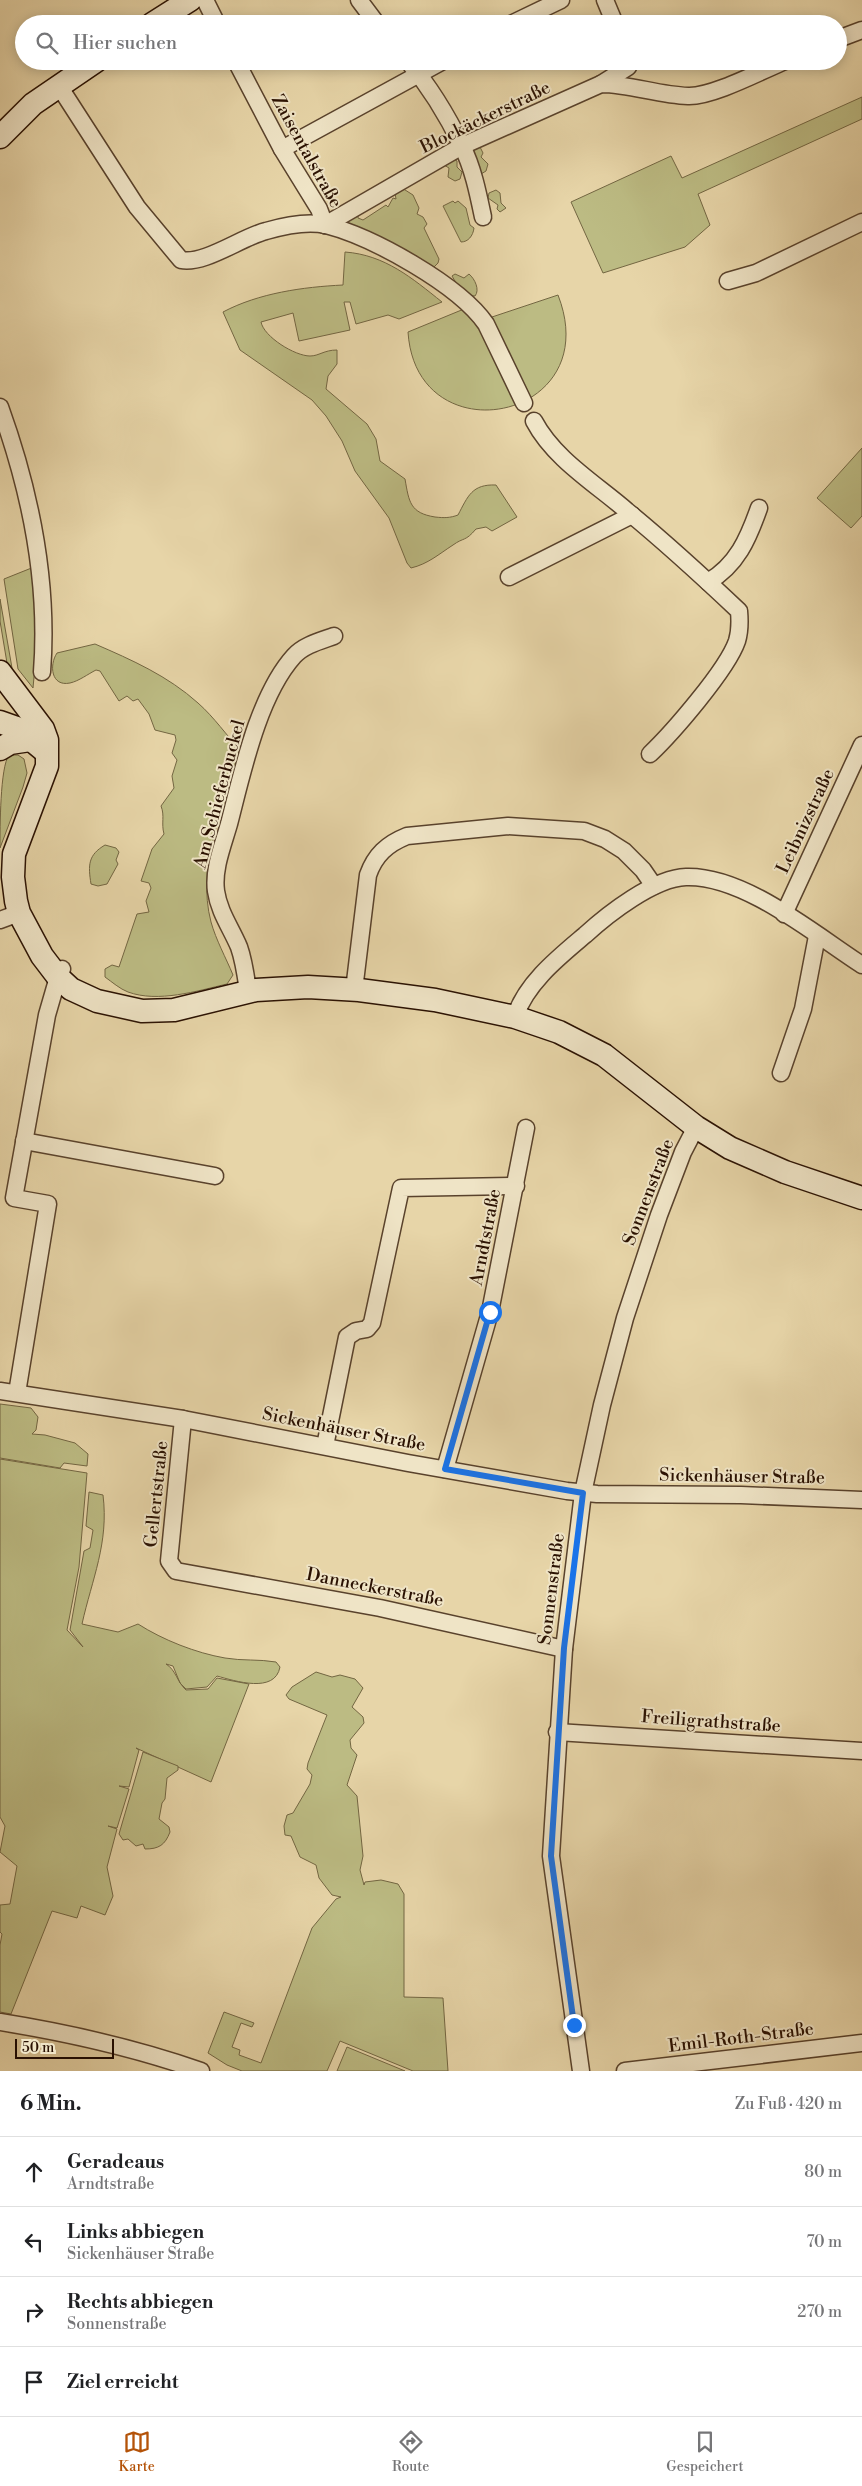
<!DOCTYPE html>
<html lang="de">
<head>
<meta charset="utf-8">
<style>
  body { margin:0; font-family:"Libre Bodoni",serif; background:#f6f6f6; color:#202124 }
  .scale { position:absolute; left:15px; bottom:12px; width:99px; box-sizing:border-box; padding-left:5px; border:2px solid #2a1102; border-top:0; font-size:14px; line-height:18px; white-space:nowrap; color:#2a1102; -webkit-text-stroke:4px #efe4c6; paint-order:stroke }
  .stop { position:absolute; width:15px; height:15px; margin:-11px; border:4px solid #1a73e8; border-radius:50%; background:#fff }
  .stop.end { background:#1a73e8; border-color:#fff; box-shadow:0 1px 5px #0008 }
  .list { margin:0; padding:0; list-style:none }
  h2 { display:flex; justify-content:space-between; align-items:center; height:65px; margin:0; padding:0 20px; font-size:21px }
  h2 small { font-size:16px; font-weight:400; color:#757577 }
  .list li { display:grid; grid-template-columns:32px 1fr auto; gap:15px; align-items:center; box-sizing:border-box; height:70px; padding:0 20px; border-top:1px solid #e0e0e0 }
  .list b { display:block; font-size:19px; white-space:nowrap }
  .list p { margin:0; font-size:16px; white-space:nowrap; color:#757577 }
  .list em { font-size:16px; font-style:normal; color:#757577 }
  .icon { flex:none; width:28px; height:28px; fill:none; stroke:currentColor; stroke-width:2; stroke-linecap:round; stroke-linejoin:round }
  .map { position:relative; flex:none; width:862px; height:2071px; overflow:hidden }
  .search { position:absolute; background:#fff; box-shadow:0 2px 12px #0003; left:15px; right:15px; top:15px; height:55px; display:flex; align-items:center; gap:12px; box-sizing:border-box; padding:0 18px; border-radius:28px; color:#757577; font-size:19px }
  .sheet { height:345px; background:#fff }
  nav { display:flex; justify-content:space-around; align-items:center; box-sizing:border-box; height:70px; border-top:1px solid #e0e0e0; background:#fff; font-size:14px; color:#757577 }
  nav a { display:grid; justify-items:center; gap:2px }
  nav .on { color:#b45309 }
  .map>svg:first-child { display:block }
  .green { fill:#bcbb83; stroke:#736642 }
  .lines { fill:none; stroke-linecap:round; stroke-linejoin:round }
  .street-casing { stroke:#59422c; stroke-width:19 }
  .secondary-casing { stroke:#2a1102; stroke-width:25 }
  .street { stroke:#efe4c6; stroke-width:16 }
  .secondary { stroke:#efe4c6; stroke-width:22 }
  .route { stroke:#1a73e8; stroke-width:6 }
  .labels { text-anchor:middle; stroke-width:4; stroke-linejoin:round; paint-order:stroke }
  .street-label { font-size:18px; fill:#2a1102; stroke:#efe4c6 }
</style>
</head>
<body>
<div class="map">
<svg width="862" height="2071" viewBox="0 0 862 2071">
  <rect width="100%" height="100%" fill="#e7d5a8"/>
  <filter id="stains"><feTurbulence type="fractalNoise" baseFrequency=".004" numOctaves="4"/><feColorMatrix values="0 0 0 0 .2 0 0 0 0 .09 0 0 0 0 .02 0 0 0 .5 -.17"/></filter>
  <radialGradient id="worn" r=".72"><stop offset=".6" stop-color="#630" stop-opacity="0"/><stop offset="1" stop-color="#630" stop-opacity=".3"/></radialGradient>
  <!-- green -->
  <g class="green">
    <path d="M862,97V119L698,194L710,225L685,247L603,273L571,202L671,156L682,178Z"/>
    <path d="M480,147L483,153L481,157L488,164L486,171L481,174L470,150Z"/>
    <path d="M451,157L457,161V167L462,172L460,179L455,181L448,177L449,168L444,165Z"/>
    <path d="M402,188L413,195L419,208L417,214L423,217L427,224L424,228L439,259L438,263L432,269L341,222L358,215V218L363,220L386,205L388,207L393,198L396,199L395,193Z"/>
    <path d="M496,190L500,193L501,203L506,208L500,212L497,209L498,205L488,198L489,193Z"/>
    <path d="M453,201L455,203L458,201L466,208L470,225L474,228C473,236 468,242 461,242L443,206Z"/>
    <path d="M345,252C385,255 412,278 442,302L399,319L388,315L356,324L350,302H344L350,330L299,341L293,313L261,322C264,337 295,356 310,356C319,356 324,350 337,350V364L328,376L326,389L367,424L376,439L380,461L405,479C409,502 410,513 435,517C444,518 450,518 458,515C468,496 472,484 496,485L517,517L492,531L486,527L476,529C465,542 464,537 453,545C439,554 428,564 411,568L407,563L389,518L355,471L342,441L326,416L312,400L240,350L223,312C259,293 303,287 343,285Z"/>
    <path d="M455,274L464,278L469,274C475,279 480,290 475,296C462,297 457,284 452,276Z"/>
    <path d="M558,295C607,421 416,458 408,332L464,309L483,320Z"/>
    <path d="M862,448V516L851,528L817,498Z"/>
    <path d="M34,567L36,655L33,688L18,669L4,579Z"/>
    <path d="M0,599L12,668L8,669L0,621Z"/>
    <path d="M95,644C132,660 168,676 198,703C214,717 227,736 241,751C224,805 196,865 211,922C216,940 226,958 233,975L227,984C197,991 158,1003 128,992C120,989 112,982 105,977V969L112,965L119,967L137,914L149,912L146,901L151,888L149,883L141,881L152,849L164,834C161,823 165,816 161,806L174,788L172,776L177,760L172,753L176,740L175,735L155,730L149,714L138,699L133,701L127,696L119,701L100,671L96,670C88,674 79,681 70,683C51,687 49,665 57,653Z"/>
    <path d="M9,755H18L24,759L27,773L23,787L0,848C0,828 0,767 9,755Z"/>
    <path d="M105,845L116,848L119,852L116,860L118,864L107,884L98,886L91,884C88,865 88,855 105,845Z"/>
    <path d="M0,1404L31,1408L38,1417L36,1430L32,1434L45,1435L75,1443L88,1454L87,1466L64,1463L60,1468L0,1458Z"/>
    <path d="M0,1459L87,1473L79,1567L67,1630L83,1647L70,1630L84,1551L90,1548L93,1530L86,1526L89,1492L103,1495C109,1543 92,1579 82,1624L118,1632L138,1624C163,1640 196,1653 225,1658C242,1661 259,1659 276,1662L280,1667C275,1694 235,1681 217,1676L207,1687L186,1689L180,1683L173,1666L166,1664C176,1670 177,1682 186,1690L208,1689L217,1678L249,1684L211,1782L136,1748L139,1750L129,1787L119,1786L129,1789L117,1828L108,1826L117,1829L107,1867L113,1896L105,1915L81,1906L77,1918L52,1911L11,2014L0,2012V1945L2,1934L0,1932V1905L10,1904L17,1866L0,1852L5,1826L0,1817Z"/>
    <path d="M316,1672L332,1677L340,1675L355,1679L363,1688L352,1707L363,1717L364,1723L350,1740L351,1748L357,1755L347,1785L357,1796L363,1856L360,1870L364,1885L365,1882L381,1880L398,1884L404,1894V1997L443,1998L448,2071H413L340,2041L327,2071H242L227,2065L208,2053L224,2012L254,2023L252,2027L241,2023L232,2047L240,2050L239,2055L261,2063L312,1928L336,1899L341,1897L332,1895L319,1878L316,1865L300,1857L291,1836L285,1835L284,1826L287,1815L293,1813L310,1784L312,1775L307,1769L308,1763L327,1715L289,1699L286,1695L292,1687Z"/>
    <path d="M143,1752L178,1766V1770L167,1778L165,1799L162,1803L159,1819L169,1827L170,1832C165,1845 159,1849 145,1849L143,1844L136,1846L128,1839L123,1840L119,1834Z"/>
    <path d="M347,2047L405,2071H337Z"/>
  </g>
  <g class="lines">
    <defs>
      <g id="street">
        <path d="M205,0L217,24"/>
        <path d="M359,0L377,24"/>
        <path d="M605,0L615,24"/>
        <path d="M511,24L561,0"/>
        <path d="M838,39L862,30"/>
        <path d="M236,61L282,149L319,209L325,225"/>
        <path d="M408,61C429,86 448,117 462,146C473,168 478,193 483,217"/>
        <path d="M601,84L628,67L631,61"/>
        <path d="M59,86L137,207L181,260C204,265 242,237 266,231C283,226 308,221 326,225C373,237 459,285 486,324L524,403"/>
        <path d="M282,149L443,61"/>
        <path d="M325,225L462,146L601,84C630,84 658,95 688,96C712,97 761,71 785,61"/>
        <path d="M728,281L756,273L862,222"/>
        <path d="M0,407C31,493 49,581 42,672"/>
        <path d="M534,421C554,459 596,484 627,511C666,543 703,577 739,611C740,622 740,631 737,641C727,670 672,733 650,754"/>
        <path d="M509,577L632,515"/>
        <path d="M708,582C737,565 748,539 759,508"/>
        <path d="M784,914L862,745"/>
        <path d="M0,920L19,913"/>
        <path d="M354,990L368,875C375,855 387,844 407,836L508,826L584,831L605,839L624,851L643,870L654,886"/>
        <path d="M248,991C246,977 244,961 239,947C231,928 219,912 216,891C213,869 223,845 229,824C242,774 258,696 294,656C304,645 320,641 334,636"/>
        <path d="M515,1017C526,983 559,957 585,935C608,914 654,878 686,877C744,875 814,934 862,965"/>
        <path d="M781,1073L803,1009L817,936"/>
        <path d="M24,1141L215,1176"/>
        <path d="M0,1391L183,1419L408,1463L567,1491L597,1494L741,1495L862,1500"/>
        <path d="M17,1393L48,1204L14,1198L47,1015L58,977L62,969"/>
        <path d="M183,1419L169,1561L176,1571L380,1608L564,1649"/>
        <path d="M325,1446L347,1337L356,1331L367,1329L372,1323L401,1188L516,1186"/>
        <path d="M445,1469L490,1312L526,1128"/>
        <path d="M557,1732L862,1751"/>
        <path d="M0,2022C69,2033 135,2048 201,2071"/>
        <path d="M581,2071L551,1856L564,1649L583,1493L602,1405L625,1318L659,1215L683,1152L696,1127"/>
        <path d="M625,2071L862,2043"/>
      </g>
      <g id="secondary">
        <path d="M152,24L190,0"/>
        <path d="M0,137L33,104L96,61"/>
        <path d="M0,672L43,729L47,740V766L14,854L13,877L16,901L19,913L42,956L58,977L71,989L97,1001L142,1011L174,1010L256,990L308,987L359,990L435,1000L515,1017L559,1032L604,1055L696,1127L730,1148L785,1172L862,1198"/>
        <path d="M0,722L17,728L46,752"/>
        <path d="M0,749L10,743L30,740"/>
      </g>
    </defs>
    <!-- street casing -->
    <use href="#street" class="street-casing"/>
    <!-- secondary casing -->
    <use href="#secondary" class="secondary-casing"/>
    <!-- street -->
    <use href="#street" class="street"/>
    <!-- secondary -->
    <use href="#secondary" class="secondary"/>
  </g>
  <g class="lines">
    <!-- route -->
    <path class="route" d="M490,1312L445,1469L583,1493L564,1648L551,1856L574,2025"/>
  </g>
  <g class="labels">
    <!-- street labels -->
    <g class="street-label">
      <text transform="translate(485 117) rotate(-26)" y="6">Blockäckerstraße</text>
      <text transform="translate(307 151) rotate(61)" y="6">Zaisentalstraße</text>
      <text transform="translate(219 794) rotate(-75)" y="6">Am Schieferbuckel</text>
      <text transform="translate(805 821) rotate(-65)" y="6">Leibnizstraße</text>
      <text transform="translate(648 1192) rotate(-69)" y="6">Sonnenstraße</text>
      <text transform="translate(485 1237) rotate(-79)" y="6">Arndtstraße</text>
      <text transform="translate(344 1429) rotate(11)" y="6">Sickenhäuser Straße</text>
      <text transform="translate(742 1476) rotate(1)" y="6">Sickenhäuser Straße</text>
      <text transform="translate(156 1494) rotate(-84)" y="6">Gellertstraße</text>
      <text transform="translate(375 1587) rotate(11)" y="6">Danneckerstraße</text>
      <text transform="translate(551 1589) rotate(-83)" y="6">Sonnenstraße</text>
      <text transform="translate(711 1721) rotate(4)" y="6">Freiligrathstraße</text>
      <text transform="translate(741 2037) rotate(-7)" y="6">Emil-Roth-Straße</text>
    </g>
  </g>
  <rect width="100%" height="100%" filter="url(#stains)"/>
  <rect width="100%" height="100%" fill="url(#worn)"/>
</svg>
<div class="scale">50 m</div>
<div class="stop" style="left:490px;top:1312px"></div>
<div class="stop end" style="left:574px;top:2025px"></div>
<div class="search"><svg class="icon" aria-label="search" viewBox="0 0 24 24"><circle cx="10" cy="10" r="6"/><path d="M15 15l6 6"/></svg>Hier suchen</div>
</div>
<section class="sheet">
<h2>6 Min.<small>Zu Fuß · 420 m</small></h2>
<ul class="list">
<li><svg class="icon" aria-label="ahead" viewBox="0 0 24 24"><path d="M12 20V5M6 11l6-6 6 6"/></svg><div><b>Geradeaus</b><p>Arndtstraße</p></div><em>80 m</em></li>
<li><svg class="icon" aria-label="left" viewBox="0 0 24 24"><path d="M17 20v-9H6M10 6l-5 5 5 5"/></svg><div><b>Links abbiegen</b><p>Sickenhäuser Straße</p></div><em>70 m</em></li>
<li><svg class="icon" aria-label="right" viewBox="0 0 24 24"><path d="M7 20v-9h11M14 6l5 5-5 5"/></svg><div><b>Rechts abbiegen</b><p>Sonnenstraße</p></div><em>270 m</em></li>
<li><svg class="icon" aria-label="arrive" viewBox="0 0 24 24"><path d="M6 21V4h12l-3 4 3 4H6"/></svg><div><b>Ziel erreicht</b></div></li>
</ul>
</section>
<nav>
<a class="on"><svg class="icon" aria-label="map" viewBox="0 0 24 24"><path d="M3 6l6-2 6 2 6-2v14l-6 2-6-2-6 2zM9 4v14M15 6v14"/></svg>Karte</a>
<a><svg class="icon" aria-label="directions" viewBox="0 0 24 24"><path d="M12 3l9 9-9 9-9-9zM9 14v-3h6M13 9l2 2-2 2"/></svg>Route</a>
<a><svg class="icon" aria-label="saved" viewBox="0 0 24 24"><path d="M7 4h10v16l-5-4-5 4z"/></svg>Gespeichert</a>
</nav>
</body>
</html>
